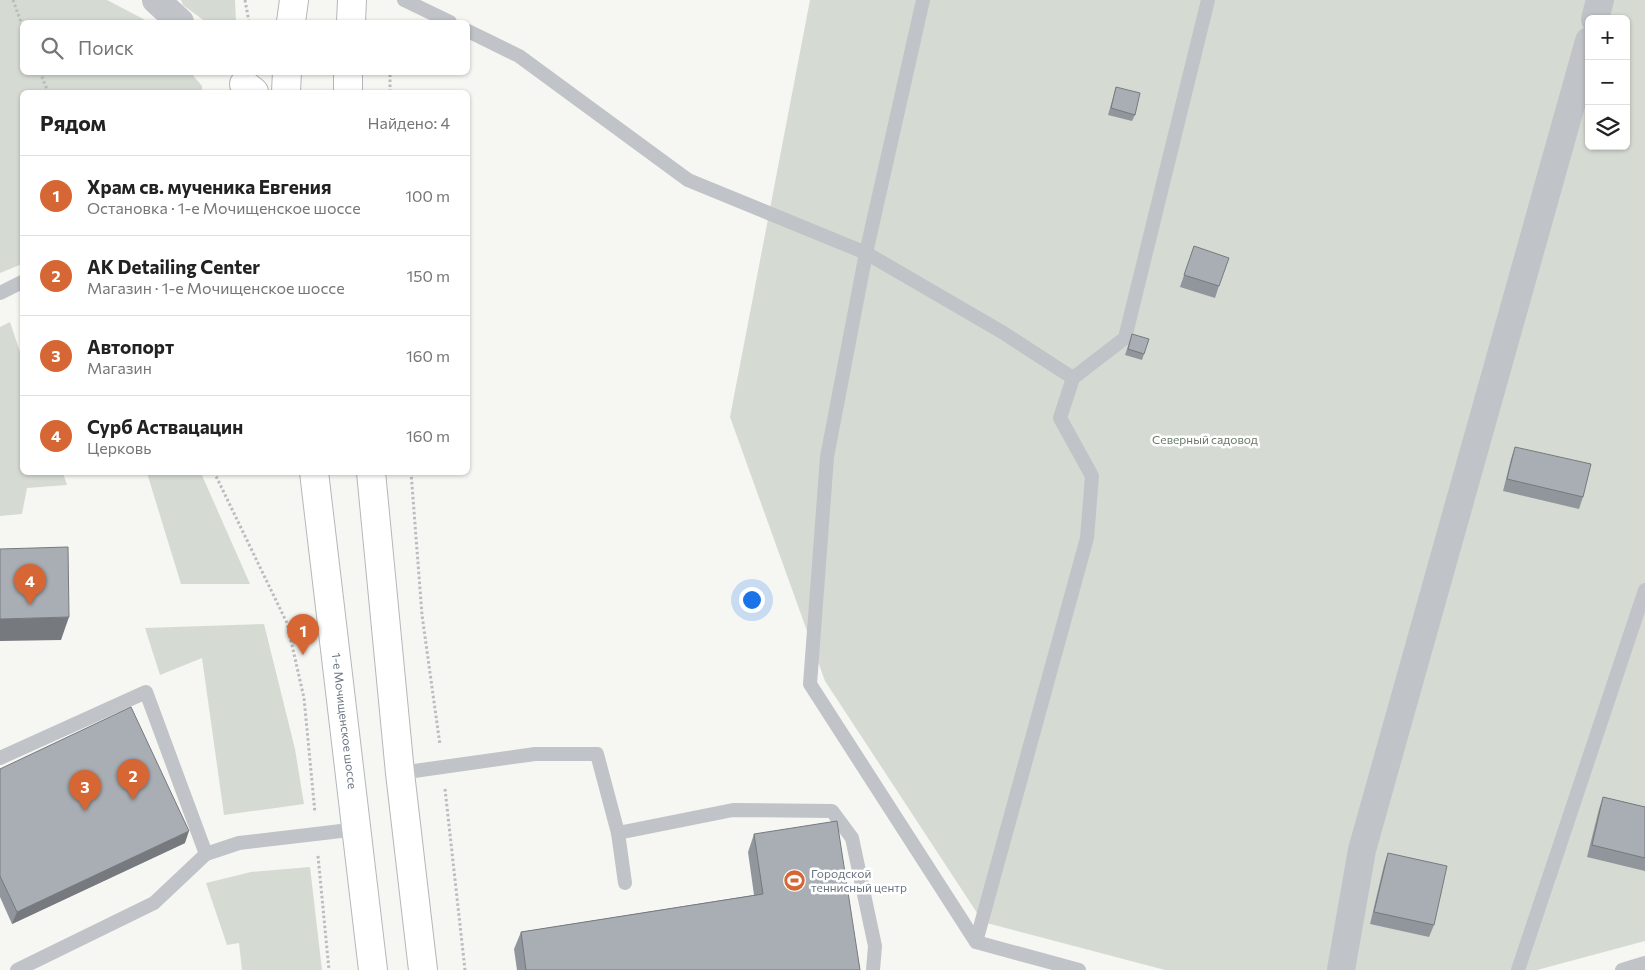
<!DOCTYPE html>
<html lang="ru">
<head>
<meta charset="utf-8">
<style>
  body { margin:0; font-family:Commissioner,sans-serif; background:#f2f2f2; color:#222 }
  .controls { position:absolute; right:15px; top:15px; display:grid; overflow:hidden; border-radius:8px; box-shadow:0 1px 4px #0004 }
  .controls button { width:45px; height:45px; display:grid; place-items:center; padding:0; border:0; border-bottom:1px solid #e0e0e0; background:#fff; color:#222; font:25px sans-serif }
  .you { position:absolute; left:751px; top:599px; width:18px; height:18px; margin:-12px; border:4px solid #fff; border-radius:50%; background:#1a73e8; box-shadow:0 0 0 8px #1a73e833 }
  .badge { display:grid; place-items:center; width:32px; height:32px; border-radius:50%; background:#d66734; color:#fff; font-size:16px; font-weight:700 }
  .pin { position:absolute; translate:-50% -41px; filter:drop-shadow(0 1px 2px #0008) }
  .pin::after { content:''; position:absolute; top:26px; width:18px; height:15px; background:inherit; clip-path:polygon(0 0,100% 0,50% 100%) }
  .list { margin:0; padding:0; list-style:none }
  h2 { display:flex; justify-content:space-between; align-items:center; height:65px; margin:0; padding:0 20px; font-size:21px }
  h2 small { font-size:16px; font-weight:400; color:#767676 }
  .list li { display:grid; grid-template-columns:32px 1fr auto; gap:15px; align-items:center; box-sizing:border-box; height:80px; padding:0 20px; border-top:1px solid #e0e0e0 }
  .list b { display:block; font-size:19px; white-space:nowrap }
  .list p { margin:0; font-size:16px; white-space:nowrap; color:#767676 }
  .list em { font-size:16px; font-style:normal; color:#767676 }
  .icon { flex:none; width:28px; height:28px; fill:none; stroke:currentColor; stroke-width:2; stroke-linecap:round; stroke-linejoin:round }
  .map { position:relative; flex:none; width:1645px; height:970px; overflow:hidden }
  .search { position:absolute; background:#fff; box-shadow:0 1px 4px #0004; left:20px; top:20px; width:450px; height:55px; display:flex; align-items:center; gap:12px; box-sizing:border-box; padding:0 18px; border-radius:8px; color:#767676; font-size:19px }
  .panel { position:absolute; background:#fff; box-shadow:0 1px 4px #0004; left:20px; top:90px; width:450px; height:385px; border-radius:8px }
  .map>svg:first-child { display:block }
  .green { fill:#d5dbd3; fill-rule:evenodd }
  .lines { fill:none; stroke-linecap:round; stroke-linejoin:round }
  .primary-casing { stroke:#b4b7bb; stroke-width:30 }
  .path { stroke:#babcbf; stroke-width:3; stroke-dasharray:2.5 2.5; stroke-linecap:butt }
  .service { stroke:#c0c3c7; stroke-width:14 }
  .minor { stroke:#c0c3c7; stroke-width:28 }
  .tertiary { stroke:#c0c3c7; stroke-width:28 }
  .primary { stroke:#fff; stroke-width:28 }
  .wall { fill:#90969b }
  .shaded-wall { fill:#767a7e }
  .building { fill:#a8aeb4; stroke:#767a7e }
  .labels { text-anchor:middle; stroke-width:5; stroke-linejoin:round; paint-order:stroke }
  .park-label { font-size:12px; fill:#687a66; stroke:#fff }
  .street-label { font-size:12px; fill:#687482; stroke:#fff }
  .poi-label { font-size:12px; fill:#687482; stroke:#fff; text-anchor:start }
</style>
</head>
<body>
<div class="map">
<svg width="1645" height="970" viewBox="0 0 1645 970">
  <rect width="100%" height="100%" fill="#f6f6f3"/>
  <!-- green -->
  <g class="green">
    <path d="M0,0H107L149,22H22V72L191,73L202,86V92H22V264L0,273Z"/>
    <path d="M181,0H235L236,22H206L183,5Z"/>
    <path d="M810,0H1645V941L1537,970H1165L983,922L825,681L730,417ZM1589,19H1626V146H1589Z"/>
    <path d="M10,322L22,358V472L63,473L67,485L27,488L22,514L0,516V327Z"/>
    <path d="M147,473H201L250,584H181Z"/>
    <path d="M264,624L295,749L304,804L224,815L202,658L160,675L145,628Z"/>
    <path d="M310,867L322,970H242L239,943L227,945L206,883L251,872Z"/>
  </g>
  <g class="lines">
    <defs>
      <g id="primary">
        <path d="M291,22L294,0"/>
        <path d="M351,22L352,0"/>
        <path d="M244,84L254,92"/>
        <path d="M286,92L287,72"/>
        <path d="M348,92V72"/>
        <path d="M314,472L373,970"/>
        <path d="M371,472L400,773L423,970"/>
      </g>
    </defs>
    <!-- primary casing -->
    <use href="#primary" class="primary-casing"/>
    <!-- path -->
    <g class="path">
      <path d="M13,0L22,25"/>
      <path d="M245,0L249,22"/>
      <path d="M40,72L48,92"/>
      <path d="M390,92V72"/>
      <path d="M214,472L287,623L304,698L315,813"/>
      <path d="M411,472L422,615L440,745"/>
      <path d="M445,789L465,970"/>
      <path d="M318,856L329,970"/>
    </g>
    <!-- service -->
    <g class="service">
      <path d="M404,0L450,22"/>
      <path d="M923,0L866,253L827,457L810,684L976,942L1079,970"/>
      <path d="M468,31L519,56L688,180L866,253L1002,332L1073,378"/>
      <path d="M0,293L22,282"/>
      <path d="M0,758L146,692L206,854"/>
      <path d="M400,773L535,754H597L618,833L625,883"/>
      <path d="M618,833L733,810L832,811L852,838L875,946L873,970"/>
      <path d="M976,942L1087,538L1092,476L1060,418L1073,378L1125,338L1208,0"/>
      <path d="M17,970L154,903L206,854L239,843L358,829"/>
      <path d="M1518,970L1645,590"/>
      <path d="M1622,970L1645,963"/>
    </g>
    <!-- minor -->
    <g class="minor">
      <path d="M1595,19L1600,0"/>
      <path d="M1341,970L1362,850L1589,41"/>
    </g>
    <!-- tertiary -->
    <path class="tertiary" d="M156,0L180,22"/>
    <!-- primary -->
    <use href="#primary" class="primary"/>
  </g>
  <!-- wall -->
  <g class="wall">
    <path d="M1116,87L1135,115L1132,121L1108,115Z"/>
    <path d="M1194,246L1219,286L1215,298L1180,287Z"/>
    <path d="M1132,334L1144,354L1142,360L1125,355Z"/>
    <path d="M1515,447L1583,497L1579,509L1503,491L1511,459Z"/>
    <path d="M0,769L185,843L12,924L0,897Z"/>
    <path d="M1603,797L1645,807V871L1587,857L1599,809Z"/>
    <path d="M754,834L860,970H517L514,949L521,932L754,895L748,852Z"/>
    <path d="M1388,853L1434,925L1429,937L1370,924L1384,865Z"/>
  </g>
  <!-- shaded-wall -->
  <g class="shaded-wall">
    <path d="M69,617L61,640L0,641V619Z"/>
    <path d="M189,831L185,843L12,924L17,912Z"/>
  </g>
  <!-- building -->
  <g class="building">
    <path d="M1116,87L1140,93L1135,115L1111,108Z"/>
    <path d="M1194,246L1229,258L1219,286L1184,275Z"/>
    <path d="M1132,334L1149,339L1144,354L1128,349Z"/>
    <path d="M1515,447L1591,464L1583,497L1507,479Z"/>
    <path d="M68,547L69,617L0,619V549Z"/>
    <path d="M131,707L189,831L17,912L0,876V769Z"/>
    <path d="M1603,797L1645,807V858L1592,845Z"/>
    <path d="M837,821L860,970H526L521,932L763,894L754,834Z"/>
    <path d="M1388,853L1447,866L1434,925L1374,912Z"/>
  </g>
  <!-- icons -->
  <defs>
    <symbol id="stadium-disc" viewBox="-11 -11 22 22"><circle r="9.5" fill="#d66734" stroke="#fff"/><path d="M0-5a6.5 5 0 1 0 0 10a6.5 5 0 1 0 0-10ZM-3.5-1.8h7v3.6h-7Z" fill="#fff"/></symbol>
  </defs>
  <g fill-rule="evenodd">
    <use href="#stadium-disc" x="782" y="868" width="25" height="25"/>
  </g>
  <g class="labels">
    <!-- park labels -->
    <g class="park-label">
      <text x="1205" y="444">Северный садовод</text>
    </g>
    <!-- street labels -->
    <g class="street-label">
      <text transform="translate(344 721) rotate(83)" y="4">1-е Мочищенское шоссе</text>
    </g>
    <!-- poi labels -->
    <g class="poi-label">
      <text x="811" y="878">Городской<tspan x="811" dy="14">теннисный центр</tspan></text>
    </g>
  </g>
</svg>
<div class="controls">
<button>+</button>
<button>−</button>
<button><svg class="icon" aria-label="layers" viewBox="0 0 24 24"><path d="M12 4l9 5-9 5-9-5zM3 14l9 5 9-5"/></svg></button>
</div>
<div class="you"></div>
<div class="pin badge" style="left:303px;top:655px">1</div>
<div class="pin badge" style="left:133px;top:800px">2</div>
<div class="pin badge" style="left:85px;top:811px">3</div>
<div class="pin badge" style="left:30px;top:605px">4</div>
<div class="search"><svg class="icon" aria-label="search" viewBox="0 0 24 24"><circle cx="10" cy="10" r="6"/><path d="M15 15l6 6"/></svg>Поиск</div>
<section class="panel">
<h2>Рядом<small>Найдено: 4</small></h2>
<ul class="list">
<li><span class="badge">1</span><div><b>Храм св. мученика Евгения</b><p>Остановка · 1-е Мочищенское шоссе</p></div><em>100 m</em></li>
<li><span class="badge">2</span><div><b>АК Detailing Center</b><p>Магазин · 1-е Мочищенское шоссе</p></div><em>150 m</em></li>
<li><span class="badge">3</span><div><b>Автопорт</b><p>Магазин</p></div><em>160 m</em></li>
<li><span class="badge">4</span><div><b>Сурб Аствацацин</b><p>Церковь</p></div><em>160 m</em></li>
</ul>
</section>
</div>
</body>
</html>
